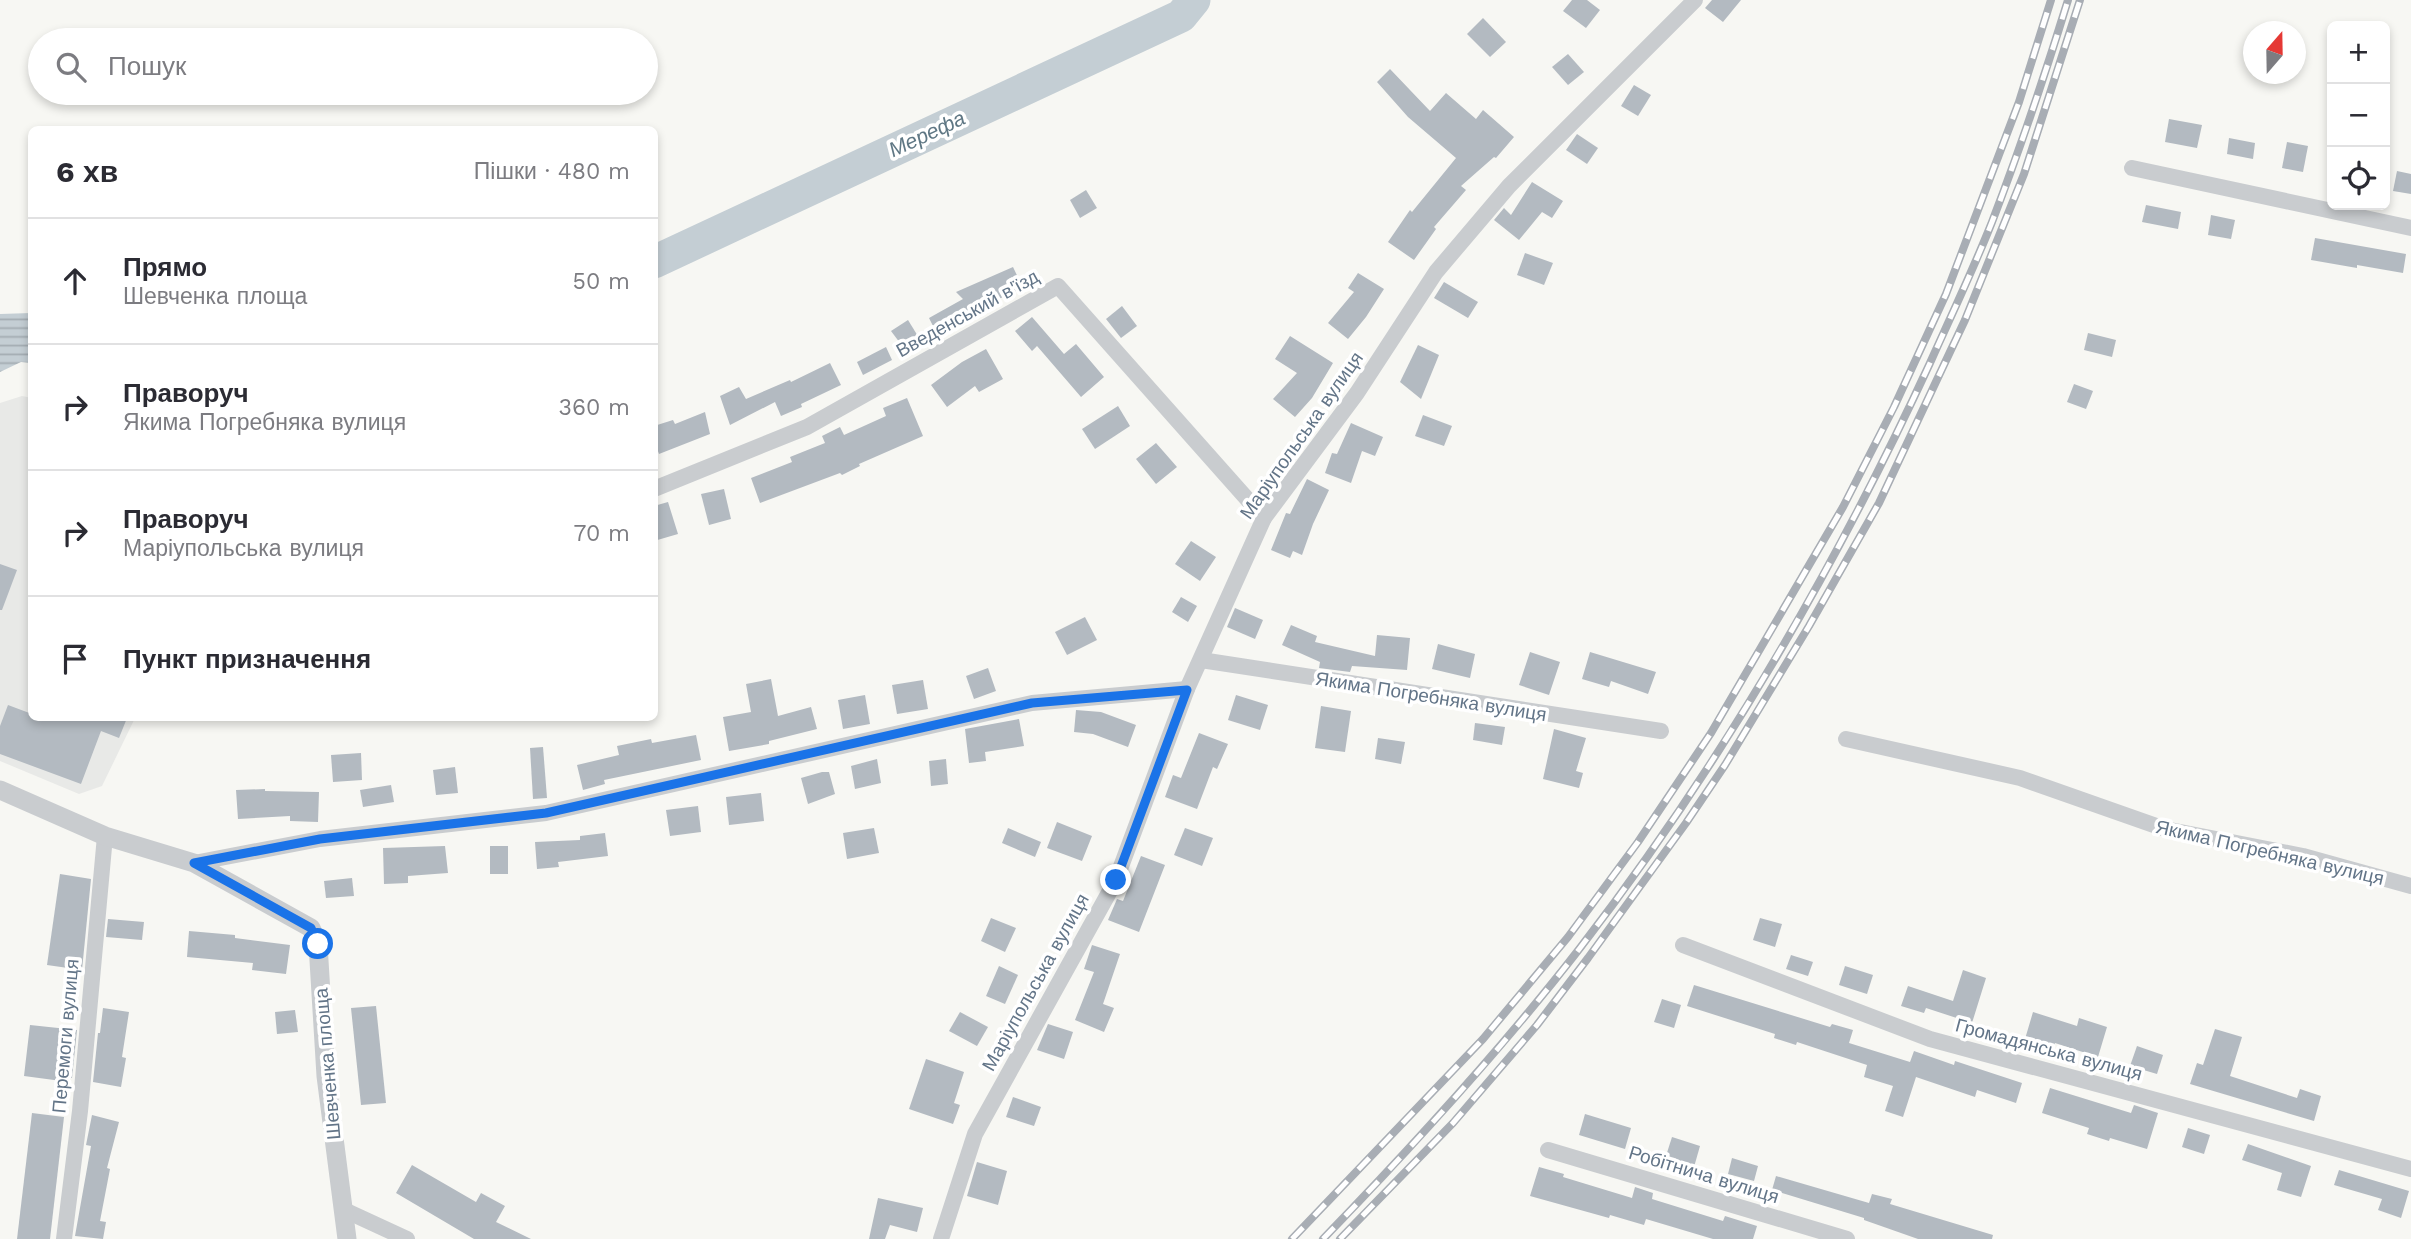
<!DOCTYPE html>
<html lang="uk">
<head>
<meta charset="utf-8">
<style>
  body { margin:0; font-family:"Work Sans",sans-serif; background:#f2f2f3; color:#2b2b33 }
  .controls { position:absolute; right:21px; top:21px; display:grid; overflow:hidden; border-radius:10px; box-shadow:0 4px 10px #0003 }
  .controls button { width:63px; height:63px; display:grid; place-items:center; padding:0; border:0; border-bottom:2px solid #e1e1e2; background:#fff; color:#2b2b33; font:35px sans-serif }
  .compass { position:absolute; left:2243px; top:21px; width:63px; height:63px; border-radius:50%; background:#fff; box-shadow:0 4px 10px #0003; rotate:20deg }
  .stop { position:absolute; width:21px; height:21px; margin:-16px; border:5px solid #1a73e8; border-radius:50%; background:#fff }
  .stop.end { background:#1a73e8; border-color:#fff; box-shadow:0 2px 7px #0008 }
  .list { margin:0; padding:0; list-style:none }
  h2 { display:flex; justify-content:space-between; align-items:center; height:91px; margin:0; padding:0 28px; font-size:30px }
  h2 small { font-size:23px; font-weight:400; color:#7c7c81 }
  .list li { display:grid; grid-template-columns:46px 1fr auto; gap:21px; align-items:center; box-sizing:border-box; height:126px; padding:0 28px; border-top:2px solid #e1e1e2 }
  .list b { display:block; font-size:26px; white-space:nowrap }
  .list p { margin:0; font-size:23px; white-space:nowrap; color:#7c7c81 }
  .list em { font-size:23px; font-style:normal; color:#7c7c81 }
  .icon { flex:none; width:38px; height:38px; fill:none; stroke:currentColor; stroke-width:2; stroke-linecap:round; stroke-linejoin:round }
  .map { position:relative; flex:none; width:2411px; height:1239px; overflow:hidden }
  .search { position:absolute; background:#fff; box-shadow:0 4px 10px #0003; left:28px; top:28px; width:630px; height:77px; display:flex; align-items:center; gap:18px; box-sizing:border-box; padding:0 24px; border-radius:38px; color:#7c7c81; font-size:26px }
  .panel { position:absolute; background:#fff; box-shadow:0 4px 10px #0003; left:28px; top:126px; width:630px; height:595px; border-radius:10px }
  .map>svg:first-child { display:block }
  .built { fill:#e8e9e7 }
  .water { fill:url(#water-rules) }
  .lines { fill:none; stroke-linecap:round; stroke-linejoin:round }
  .river { stroke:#c4ced4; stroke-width:33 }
  .building { fill:#b3bac1 }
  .minor { stroke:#c9cccf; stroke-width:16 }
  .tertiary { stroke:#c9cccf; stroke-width:19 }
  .rail-casing { stroke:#a8adb4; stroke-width:8 }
  .rail { stroke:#fff; stroke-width:5; stroke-dasharray:16; stroke-linecap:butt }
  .route { stroke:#1a73e8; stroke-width:9 }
  .labels { text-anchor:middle; stroke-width:7; stroke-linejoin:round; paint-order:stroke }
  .street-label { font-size:19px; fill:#637588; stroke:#fff }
  .water-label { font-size:21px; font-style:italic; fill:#5f7784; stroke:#fff }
</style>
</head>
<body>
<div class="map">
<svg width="2411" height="1239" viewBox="0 0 2411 1239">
  <defs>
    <pattern id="water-rules" width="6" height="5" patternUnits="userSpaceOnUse" patternTransform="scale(1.75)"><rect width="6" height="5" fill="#c4ced4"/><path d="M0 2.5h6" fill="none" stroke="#a3acb2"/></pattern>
  </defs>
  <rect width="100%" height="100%" fill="#f7f7f3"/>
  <!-- built -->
  <path class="built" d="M22,396L32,398V718H135L102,786L79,794L0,761V403Z"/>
  <!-- water -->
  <path class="water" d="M31,313V363L21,362L0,372V314Z"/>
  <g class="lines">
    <!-- river -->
    <path class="river" d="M654,262L1181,16L1194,0"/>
  </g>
  <!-- building -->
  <g class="building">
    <path d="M1572,0H1587L1600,10L1586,28L1563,11Z"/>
    <path d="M1712,0H1741L1723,22L1705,8Z"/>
    <path d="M1483,18L1506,42L1490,57L1467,34Z"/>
    <path d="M1568,54L1584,72L1568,85L1552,67Z"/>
    <path d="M1390,69L1430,111L1446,93L1476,119L1483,110L1514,137L1496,158L1494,157L1461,186L1466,190L1434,227L1436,229L1414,260L1388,242L1410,210L1412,212L1456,158L1408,117L1377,82Z"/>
    <path d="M1634,85L1651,95L1638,116L1621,106Z"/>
    <path d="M2169,119L2202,125L2197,148L2165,142Z"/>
    <path d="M1577,134L1598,148L1587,164L1566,150Z"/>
    <path d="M2229,138L2255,143L2253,159L2227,154Z"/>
    <path d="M2287,142L2308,146L2303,172L2282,168Z"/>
    <path d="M2397,171L2411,174V194L2393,191Z"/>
    <path d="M1532,182L1563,201L1552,218L1542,212L1519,240L1494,220L1504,208L1511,215Z"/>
    <path d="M1086,190L1097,208L1080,218L1070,200Z"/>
    <path d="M2146,205L2181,212L2178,229L2142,222Z"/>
    <path d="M2211,215L2235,220L2231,239L2208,235Z"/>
    <path d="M2315,238L2406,254L2403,273L2357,265V268L2311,260Z"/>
    <path d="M1525,253L1553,263L1544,285L1517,275Z"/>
    <path d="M1013,267L1023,288L968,313L970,316L952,326L949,321L934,328L929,318L963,299L956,292Z"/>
    <path d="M1358,273L1384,289L1366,317L1348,339L1328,323L1354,292L1348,288Z"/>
    <path d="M1444,282L1478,302L1468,318L1434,298Z"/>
    <path d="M1122,306L1137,326L1121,338L1106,319Z"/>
    <path d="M1032,317L1064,354L1076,344L1104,377L1081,397L1037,346L1032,351L1015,331Z"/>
    <path d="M908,320L924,346L909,355L891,331Z"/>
    <path d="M2088,333L2116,340L2112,357L2084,350Z"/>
    <path d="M1290,336L1333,363L1312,398L1295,417L1273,399L1297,373L1275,359Z"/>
    <path d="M1418,345L1439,355L1421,399L1400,382Z"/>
    <path d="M886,347L892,360L863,375L857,362Z"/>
    <path d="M986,349L1003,379L979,392L975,386L947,407L931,385L962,362Z"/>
    <path d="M830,363L841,385L801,404L802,407L781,416L775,402L730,425L720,396L739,387L746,399L790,380L791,382Z"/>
    <path d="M2074,384L2093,391L2086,409L2067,402Z"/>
    <path d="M907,398L923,436L859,464L860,466L842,475L840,473L760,503L751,478L792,462L790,457L825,443L822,436L840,427L844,435L886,416L883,408Z"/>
    <path d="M1118,406L1130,426L1095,449L1082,429Z"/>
    <path d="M705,412L710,434L659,454L654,440V426L673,420L675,424Z"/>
    <path d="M1423,415L1452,426L1444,446L1415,436Z"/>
    <path d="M1351,423L1383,437L1375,456L1362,451L1351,483L1325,473L1332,453L1337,454Z"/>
    <path d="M1156,443L1177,467L1156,484L1136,459Z"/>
    <path d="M1307,479L1329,490L1313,524L1302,555L1293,551L1290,558L1271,550L1286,513L1290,514Z"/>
    <path d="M724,489L731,519L709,525L701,494Z"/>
    <path d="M668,502L678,534L654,541V506Z"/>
    <path d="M1191,541L1216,557L1200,581L1175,564Z"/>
    <path d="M0,564L17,570L2,610H0Z"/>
    <path d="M1181,597L1197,606L1188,622L1172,612Z"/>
    <path d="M1235,608L1263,620L1255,639L1227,627Z"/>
    <path d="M1085,617L1097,640L1067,655L1055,632Z"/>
    <path d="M1291,625L1317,636L1315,642L1375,656L1377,635L1410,638L1407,670L1352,666L1350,672L1319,668L1320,662L1282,645Z"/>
    <path d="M1438,644L1475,654L1470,678L1432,669Z"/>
    <path d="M1530,652L1560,662L1549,695L1519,685Z"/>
    <path d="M1590,652L1656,672L1648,694L1611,681L1609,687L1582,679Z"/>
    <path d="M988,668L996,691L974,699L966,676Z"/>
    <path d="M771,679L778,716L811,707L817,729L769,741V744L729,751L723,717L751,712L746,684Z"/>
    <path d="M923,680L928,709L897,714L892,685Z"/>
    <path d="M865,695L870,724L843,729L838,700Z"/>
    <path d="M1236,695L1268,705L1260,730L1228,720Z"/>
    <path d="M8,705L32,714V718H127L119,738L101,731L81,784L0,754V726Z"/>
    <path d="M1321,706L1351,711L1345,752L1315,748Z"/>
    <path d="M1076,710L1101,712L1136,725L1128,747L1093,734L1074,732Z"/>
    <path d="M1019,719L1024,746L985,752L986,761L969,763L965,729Z"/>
    <path d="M1475,723L1505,727L1502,745L1473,740Z"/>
    <path d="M1554,729L1586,738L1576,771L1583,773L1579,788L1543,779Z"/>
    <path d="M1199,733L1228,744L1217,769L1213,767L1197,809L1165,797L1173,775L1181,778Z"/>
    <path d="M696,735L701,760L604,780L605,784L583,790L577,765L619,755L617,746L651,739L652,743Z"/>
    <path d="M1378,738L1405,742L1401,764L1375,759Z"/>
    <path d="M543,747L547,798L533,799L530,748Z"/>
    <path d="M361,753L362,780L333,782L331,755Z"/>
    <path d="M877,759L881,783L855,789L851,766Z"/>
    <path d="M946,759L948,784L931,786L929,761Z"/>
    <path d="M455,767L458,793L436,795L433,770Z"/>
    <path d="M822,772H829L835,794L808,804L801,778Z"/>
    <path d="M391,785L394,802L363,807L360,790Z"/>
    <path d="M265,789V791L319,792L318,822L290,821V816L238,819L236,790Z"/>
    <path d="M761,793L764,821L729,825L726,797Z"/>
    <path d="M698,806L701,832L670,836L666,810Z"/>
    <path d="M1057,822L1092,836L1082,861L1047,848Z"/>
    <path d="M874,828L879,853L847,859L843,833Z"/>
    <path d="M1008,828L1041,842L1035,857L1002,843Z"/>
    <path d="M1185,828L1213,838L1202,866L1174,855Z"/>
    <path d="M605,833L608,856L558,862L559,867L537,869L535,842L580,840V836Z"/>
    <path d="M445,846L448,873L408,876V883L384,884L383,848Z"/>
    <rect x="490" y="846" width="18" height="28"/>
    <path d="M1141,856L1165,865L1139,932L1108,920L1117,899L1123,901Z"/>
    <path d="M60,874L91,879L82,970L47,965Z"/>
    <path d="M352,878L354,896L326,898L324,881Z"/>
    <path d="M991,918L1016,928L1005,952L981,941Z"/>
    <path d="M1760,918L1782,924L1775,947L1753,940Z"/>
    <path d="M108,919L144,922L142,940L106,937Z"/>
    <path d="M189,931L235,935V938L290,945L286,974L252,970L253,963L187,957Z"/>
    <path d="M1092,945L1120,954L1103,1004L1114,1008L1104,1032L1075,1020L1094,972L1084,969Z"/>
    <path d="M1791,955L1813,962L1808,976L1786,969Z"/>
    <path d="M999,966L1018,975L1005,1004L986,996Z"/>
    <path d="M1845,966L1873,975L1867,994L1839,985Z"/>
    <path d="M1963,970L1986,978L1972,1023L1926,1008L1924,1013L1901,1006L1908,986L1953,1001Z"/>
    <path d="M1694,985L1830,1027L1832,1024L1853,1030L1849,1043L1910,1062L1914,1051L1954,1065L1955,1061L2022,1083L2016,1103L1977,1090L1975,1097L1916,1077L1903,1117L1885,1111L1893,1086L1864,1077L1867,1065L1797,1042L1796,1045L1774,1038L1775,1034L1687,1006Z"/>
    <path d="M1662,999L1681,1005L1674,1028L1654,1022Z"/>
    <path d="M376,1006L386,1103L361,1105L351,1008Z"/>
    <path d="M103,1008L129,1012L122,1057L126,1058L121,1087L93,1082L98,1033H100Z"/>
    <path d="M295,1010L298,1032L277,1034L275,1012Z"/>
    <path d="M960,1012L988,1027L977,1046L949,1031Z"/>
    <path d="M2033,1012L2077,1026L2079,1018L2107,1027L2098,1057L2055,1043L2053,1048L2025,1039Z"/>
    <path d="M1048,1024L1073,1032L1064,1059L1037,1050Z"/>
    <path d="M30,1025L77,1030L72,1078H69V1082L24,1076Z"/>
    <path d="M2215,1029L2242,1037L2230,1076L2297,1098L2300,1089L2321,1096L2314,1121L2190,1084L2197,1063L2203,1065Z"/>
    <path d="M2137,1046L2163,1055L2157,1074L2130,1066Z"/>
    <path d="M926,1059L964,1072L954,1103L960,1105L953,1124L909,1109Z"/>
    <path d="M2050,1088L2131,1113L2134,1105L2158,1113L2147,1149L2110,1138L2109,1141L2087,1134L2089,1128L2042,1113Z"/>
    <path d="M1013,1097L1041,1107L1034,1126L1006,1117Z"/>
    <path d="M32,1113L64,1117L50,1239H17Z"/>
    <path d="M1585,1114L1631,1128L1625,1149L1579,1135Z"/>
    <path d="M92,1115L119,1122L107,1168L110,1169L100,1221L106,1222L103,1239L75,1236L91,1146L86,1145Z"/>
    <path d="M2188,1128L2210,1135L2204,1154L2182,1147Z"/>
    <path d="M1672,1137L1700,1146L1694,1167L1665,1159Z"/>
    <path d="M2248,1144L2311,1166L2301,1197L2277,1190L2282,1173L2242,1160Z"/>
    <path d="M1732,1158L1758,1166L1754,1181L1728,1174Z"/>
    <path d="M977,1162L1007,1171L998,1205L967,1196Z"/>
    <path d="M412,1165L476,1202L481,1193L505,1206L496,1222L531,1239H474L396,1193Z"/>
    <path d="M1539,1167L1564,1174L1563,1177L1632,1198L1635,1187L1653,1193L1652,1199L1723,1221L1725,1216L1757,1226L1753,1239H1713L1646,1219L1644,1225L1610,1215L1609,1218L1530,1196Z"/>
    <path d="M2339,1170L2409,1191L2401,1218L2378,1210L2382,1199L2334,1185Z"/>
    <path d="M1776,1176L1869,1203L1872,1194L1892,1199L1890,1204L1993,1235L1992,1239H1918L1864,1220V1218L1772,1190Z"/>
    <path d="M878,1198L923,1208L917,1232L890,1225L885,1239H869Z"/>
  </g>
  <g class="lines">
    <!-- minor -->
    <g class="minor">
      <path d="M2132,168L2411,228"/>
      <path d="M654,489L807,427L1058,286L1264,518"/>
      <path d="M1201,660L1661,731"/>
      <path d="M1846,739L2020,778L2165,829L2303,856L2411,886"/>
      <path d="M194,863L320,839L546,813L1032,703L1187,689"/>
      <path d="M1683,945L1930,1039L2411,1169"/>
      <path d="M1548,1150L1847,1239"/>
      <path d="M342,1209L407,1239"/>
      <path d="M64,1239L80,1111L105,836"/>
      <path d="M941,1239L975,1134L1116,880L1187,689L1264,518L1357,393L1436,272L1509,186L1695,0"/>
    </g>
    <!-- tertiary -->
    <path class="tertiary" d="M0,790L105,836L194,863L311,928L318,944L326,1076L347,1239"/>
    <defs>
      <g id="rail">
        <path d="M1292,1239L1483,1039L1568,937L1638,842L1711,733L1843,507L1894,407L1946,294L2019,102L2051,0"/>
        <path d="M1323,1239C1413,1146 1501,1050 1580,948C1718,769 1836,567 1930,363C1951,316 1973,270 1992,222C2020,149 2045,75 2068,0"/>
        <path d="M1340,1239L1453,1123L1537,1025L1588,958L1686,823L1725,765L1809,626L1879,503L1965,320L2024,174L2080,0"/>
      </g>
    </defs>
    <!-- rail casing -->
    <use href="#rail" class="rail-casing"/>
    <!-- rail -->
    <use href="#rail" class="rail"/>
  </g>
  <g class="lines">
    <!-- route -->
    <path class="route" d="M318,944L311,928L194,863L320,839L546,813L1032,703L1187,690L1116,880"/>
  </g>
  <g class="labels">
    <!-- street labels -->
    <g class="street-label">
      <text transform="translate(967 313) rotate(-29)" y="7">Введенський в'їзд</text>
      <text transform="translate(1301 435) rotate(-55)" y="7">Маріупольська вулиця</text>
      <text transform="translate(1431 696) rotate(9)" y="7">Якима Погребняка вулиця</text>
      <text transform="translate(2270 852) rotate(13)" y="7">Якима Погребняка вулиця</text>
      <text transform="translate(1035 982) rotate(-61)" y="7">Маріупольська вулиця</text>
      <text transform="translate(65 1036) rotate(-85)" y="7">Перемоги вулиця</text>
      <text transform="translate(2049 1049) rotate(15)" y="7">Громадянська вулиця</text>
      <text transform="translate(327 1064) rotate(-95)" y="7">Шевченка площа</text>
      <text transform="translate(1704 1174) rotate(17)" y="7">Робітнича вулиця</text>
    </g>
    <!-- water labels -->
    <g class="water-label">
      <text transform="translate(927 134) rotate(-25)" y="7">Мерефа</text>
    </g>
  </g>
</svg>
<div class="controls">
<button>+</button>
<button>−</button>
<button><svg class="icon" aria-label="locate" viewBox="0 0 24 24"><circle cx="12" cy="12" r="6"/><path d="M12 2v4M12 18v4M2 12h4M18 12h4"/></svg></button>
</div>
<svg class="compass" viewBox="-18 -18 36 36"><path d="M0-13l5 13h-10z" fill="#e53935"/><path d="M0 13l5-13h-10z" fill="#7c7c81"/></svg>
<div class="stop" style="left:318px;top:944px"></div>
<div class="stop end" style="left:1116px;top:880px"></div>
<div class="search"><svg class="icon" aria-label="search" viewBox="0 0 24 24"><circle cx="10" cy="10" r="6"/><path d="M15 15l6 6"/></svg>Пошук</div>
<section class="panel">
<h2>6 хв<small>Пішки · 480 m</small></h2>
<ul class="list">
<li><svg class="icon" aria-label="ahead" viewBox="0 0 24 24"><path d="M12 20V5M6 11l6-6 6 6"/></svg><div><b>Прямо</b><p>Шевченка площа</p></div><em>50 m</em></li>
<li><svg class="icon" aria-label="right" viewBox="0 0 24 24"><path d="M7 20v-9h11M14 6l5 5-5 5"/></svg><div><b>Праворуч</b><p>Якима Погребняка вулиця</p></div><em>360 m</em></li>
<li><svg class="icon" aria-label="right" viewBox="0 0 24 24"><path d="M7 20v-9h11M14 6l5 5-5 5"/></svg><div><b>Праворуч</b><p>Маріупольська вулиця</p></div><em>70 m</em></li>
<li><svg class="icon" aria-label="arrive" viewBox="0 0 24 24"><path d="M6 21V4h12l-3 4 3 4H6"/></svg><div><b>Пункт призначення</b></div></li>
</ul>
</section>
</div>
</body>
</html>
